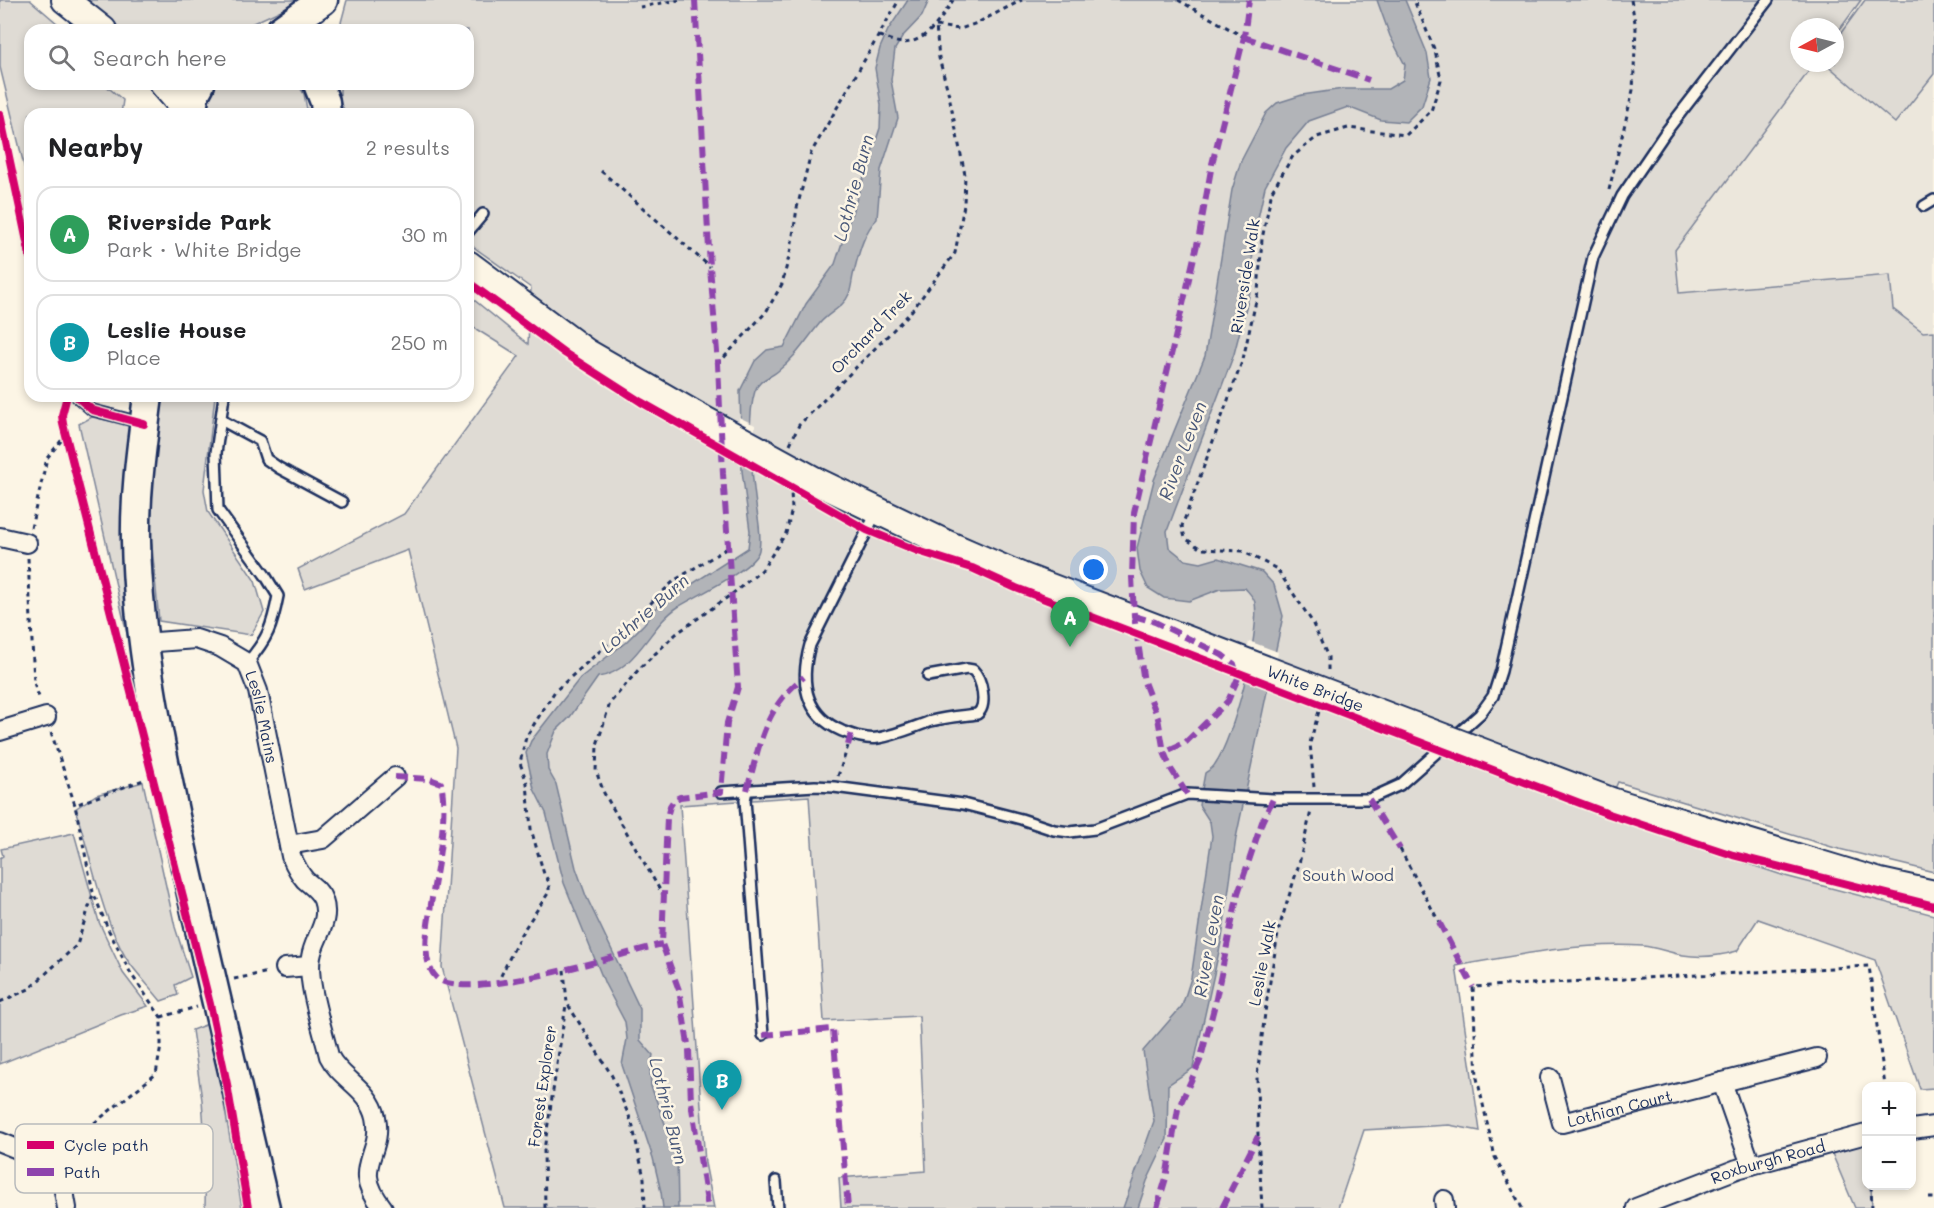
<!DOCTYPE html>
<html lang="en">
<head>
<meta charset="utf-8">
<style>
  body { margin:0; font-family:Mali,sans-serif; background:#f6f6f6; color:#202124 }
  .controls { position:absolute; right:18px; bottom:18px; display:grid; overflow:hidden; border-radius:12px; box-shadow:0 3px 9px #0003 }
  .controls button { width:54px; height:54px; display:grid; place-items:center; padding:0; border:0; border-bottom:2px solid #e0e0e0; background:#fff; color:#202124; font:30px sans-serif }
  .compass { position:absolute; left:1790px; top:18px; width:54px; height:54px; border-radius:50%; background:#fff; box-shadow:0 3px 9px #0003; rotate:263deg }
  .you { position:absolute; left:1094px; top:570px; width:21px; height:21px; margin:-15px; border:4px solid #fff; border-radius:50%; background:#1a73e8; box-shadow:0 0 0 9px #1a73e833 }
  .badge { display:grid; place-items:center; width:39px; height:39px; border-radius:50%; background:#1f6fb2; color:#fff; font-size:20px; font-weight:700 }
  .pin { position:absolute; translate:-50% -50px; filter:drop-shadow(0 2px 3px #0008) }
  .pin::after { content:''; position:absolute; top:32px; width:21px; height:18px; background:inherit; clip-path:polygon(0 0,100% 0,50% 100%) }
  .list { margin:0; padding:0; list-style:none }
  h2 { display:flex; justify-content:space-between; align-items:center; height:78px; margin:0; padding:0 24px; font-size:26px }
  h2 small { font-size:20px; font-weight:400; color:#757577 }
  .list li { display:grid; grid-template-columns:39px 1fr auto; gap:18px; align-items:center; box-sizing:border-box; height:96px; margin:0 12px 12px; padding:0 12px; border:2px solid #e0e0e0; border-radius:18px }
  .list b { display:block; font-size:22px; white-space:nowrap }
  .list p { margin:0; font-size:20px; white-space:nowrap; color:#757577 }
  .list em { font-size:20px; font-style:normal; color:#757577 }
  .icon { flex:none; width:33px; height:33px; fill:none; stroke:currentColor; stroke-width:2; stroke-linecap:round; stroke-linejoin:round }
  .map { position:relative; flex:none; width:1934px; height:1208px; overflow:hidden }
  .search { position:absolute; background:#fff; box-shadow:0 3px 9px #0003; left:24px; top:24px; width:450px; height:66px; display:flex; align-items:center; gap:15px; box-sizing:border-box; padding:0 21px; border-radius:18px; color:#757577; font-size:22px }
  .panel { position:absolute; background:#fff; box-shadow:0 3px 9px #0003; left:24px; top:108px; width:450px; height:294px; border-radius:18px }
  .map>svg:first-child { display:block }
  .built { fill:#ece7dc }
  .green { fill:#dfdbd4; stroke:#7d8599; stroke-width:1.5 }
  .water { fill:#b2b4b8; stroke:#767f94; stroke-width:1.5 }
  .pier { fill:#fcf5e5 }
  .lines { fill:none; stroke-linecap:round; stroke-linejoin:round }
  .service-casing { stroke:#1b2f5e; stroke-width:14 }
  .minor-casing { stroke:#1b2f5e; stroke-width:22 }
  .secondary-casing { stroke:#1b2f5e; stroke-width:30 }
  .primary-casing { stroke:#1b2f5e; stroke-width:33 }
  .path { stroke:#1b2f5e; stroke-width:3; stroke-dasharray:4.5 4.5; stroke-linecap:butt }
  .service { stroke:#fcf5e5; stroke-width:9 }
  .minor { stroke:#fcf5e5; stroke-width:18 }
  .secondary { stroke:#fcf5e5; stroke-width:26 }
  .primary { stroke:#fcf5e5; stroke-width:28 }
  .secondary-bridge-casing { stroke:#1b2f5e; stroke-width:30; stroke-linecap:butt }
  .secondary-bridge { stroke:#fcf5e5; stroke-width:26 }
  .quiet { stroke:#8e44ad; stroke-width:6; stroke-dasharray:12 6; stroke-linecap:butt }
  .cycleway-casing { stroke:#fcf5e5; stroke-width:11 }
  .cycleway { stroke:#d6006c; stroke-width:8 }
  .labels { text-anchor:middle; stroke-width:5; stroke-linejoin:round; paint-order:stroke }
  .street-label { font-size:16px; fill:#1b2f5e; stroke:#fcf5e5 }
  .park-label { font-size:16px; fill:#425176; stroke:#fcf5e5 }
  .water-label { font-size:18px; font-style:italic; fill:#485779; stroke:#fcf5e5 }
  .key { fill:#fcf5e5; stroke:#b8babc; stroke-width:1.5 }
  .key-label { font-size:16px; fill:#1b2f5e }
</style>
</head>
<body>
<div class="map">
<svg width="1934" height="1208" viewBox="0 0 1934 1208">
  <rect width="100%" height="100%" fill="#fcf5e5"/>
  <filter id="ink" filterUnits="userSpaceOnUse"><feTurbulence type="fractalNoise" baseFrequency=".0167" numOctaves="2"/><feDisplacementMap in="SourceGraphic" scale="12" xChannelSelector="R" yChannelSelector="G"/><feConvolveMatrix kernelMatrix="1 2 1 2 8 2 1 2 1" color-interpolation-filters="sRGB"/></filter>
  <g filter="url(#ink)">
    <!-- built -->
    <path class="built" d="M1861,0H1934V808L1717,745L1675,250L1815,63H1835V36Z"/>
    <!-- green -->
    <g class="green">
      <path d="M0,0H30L65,30H30V84H104L123,100L121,114H30V190L0,67Z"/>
      <path d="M83,0H299L290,6L238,30H123Z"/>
      <path d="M347,0H1861L1835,36V27H1799V63H1815L1675,250L1679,293L1890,275L1893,309L1923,332L1934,331V872L1835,848L1618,782L1603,816L1785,876L1934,915V1088L1920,1089L1875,960L1758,919L1737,951C1720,956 1701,958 1683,955C1669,953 1656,947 1643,946C1580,942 1517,955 1456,966L1480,1131L1449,1125L1364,1130L1338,1208H841L839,1178L926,1171L919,1016L824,1021L809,796L680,805L705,1163L714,1208H505L442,967L456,748L408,550L305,589L298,569L404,514L519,356L468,324V295L528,344L531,288L468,243V114H347L340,103V84H468V30H339Z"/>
      <path d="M1865,0H1934V74L1895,123L1825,63H1835V41Z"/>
      <path d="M216,84H298L304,94L308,114H206L210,94Z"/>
      <path d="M160,396H215L204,490L208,512L255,581L264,612L251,635L159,621L150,525Z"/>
      <path d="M92,417L135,426L130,647L79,424Z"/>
      <path d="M143,782L175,927L191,977L175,985L178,995L161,1001C150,987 136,973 126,958C100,913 92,858 75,809L96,795Z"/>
      <path d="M74,833L99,922L123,973L148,1006L121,1015L0,1064V858L3,856L1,849Z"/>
      <path d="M210,1023L242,1208H205L206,1156L202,1100L192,1030Z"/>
      <path d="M1866,1134V1186H1871L1872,1208H1855L1828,1144Z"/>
    </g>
    <!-- water -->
    <g class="water">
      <path d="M908,0H929L922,16L903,36L895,49L891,80L898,118L881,170L877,219C865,230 859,252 855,268C852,276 852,286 849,294C844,307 828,313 820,323C806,340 796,357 778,371C770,378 759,379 755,391C746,419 752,475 756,505C758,518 762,536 759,550C755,569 695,596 678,607C649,626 636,672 598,677L570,717L556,731L547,754L548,770L556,784L576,868L586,896L640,1009V1040L653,1055L650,1069L651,1086L677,1156L678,1208H663L661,1192L653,1158L622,1065L627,1039L625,1022L605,984L564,883L546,813L534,789L526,753L531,741L580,678L626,642L644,624L658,606L748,548L750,531L742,471L740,391L755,361L767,350L784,347L806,304L835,264L880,128L881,105L875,68L880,48L888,30Z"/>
      <path d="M1377,0H1405L1427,53L1431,78L1422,106L1406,122L1381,120L1348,107L1309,121L1286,148L1265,187L1254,236L1250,292L1234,354L1167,531L1169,547L1185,560L1201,563L1218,558L1262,572L1274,585L1283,616L1236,838L1222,938L1193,1068L1168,1085L1167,1139L1147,1181L1138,1208H1123L1154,1121L1143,1051L1182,1006L1191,978L1212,836L1210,822L1199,805L1205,773C1209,770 1213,768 1215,764C1234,737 1260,635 1255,603C1254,597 1248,592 1245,588L1220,589L1189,601L1164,598L1148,588L1140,571L1137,548L1154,480L1205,356L1232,190L1241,161L1266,113L1277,103L1302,95L1343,89H1388L1403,80L1405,65L1390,36Z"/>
    </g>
    <!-- pier -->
    <g class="pier">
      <path d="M739,417L755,425V471L739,462Z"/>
      <path d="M1249,641L1278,652L1271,690L1242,679Z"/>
    </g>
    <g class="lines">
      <defs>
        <g id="service">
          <path d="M1924,206L1934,200"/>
          <path d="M468,232L483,214"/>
          <path d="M76,396L92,410L142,423"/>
          <path d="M224,396L216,453L218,510L265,575L278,596C272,627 268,638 247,663"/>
          <path d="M221,420L260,441L266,459L279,468L342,502"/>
          <path d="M877,511L810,645C800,681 804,715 842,731C853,735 866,740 878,738C896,735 914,727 931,721C946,717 962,716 977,714C988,706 982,679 973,670L967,669L928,676"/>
          <path d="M747,790L745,800L763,1035"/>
          <path d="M721,792L815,786L834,787L963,804L1021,819L1054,830L1070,832L1095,829L1187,794L1273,799H1369L1400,785L1480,714L1493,696L1501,671L1593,257L1622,196L1665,133L1768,0"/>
          <path d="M776,1181L778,1208"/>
        </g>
        <g id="minor">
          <path d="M0,537L27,543"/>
          <path id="s1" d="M143,643L196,639L220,647L247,663L258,691L291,856C295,865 299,873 305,880C312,886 320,891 323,900C331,922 314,937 311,957C306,981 323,1030 329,1056C340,1079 370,1089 376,1117C384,1156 349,1165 383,1208"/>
          <path d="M0,731L46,717"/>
          <path d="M289,845L323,839L395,777"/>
          <path d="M285,968L309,966"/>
          <path id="s2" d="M1550,1078L1562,1123L1817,1058"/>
          <path d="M1722,1082L1751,1165"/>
          <path d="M1912,1129L1934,1126"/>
          <path d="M0,1142L47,1161L62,1180L67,1208"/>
          <path d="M1444,1200L1445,1208"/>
          <path id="s3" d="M1636,1208L1737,1169L1866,1134"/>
        </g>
        <g id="secondary">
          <path d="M65,0L103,30"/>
          <path d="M163,84L189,114"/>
          <path d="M468,264L586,352L699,417"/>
          <path d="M814,480L945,543L1021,576"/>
          <path d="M1611,801L1880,882L1934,894"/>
        </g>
        <g id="primary">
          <path d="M281,30L323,0"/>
          <path d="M318,84L325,102L326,114"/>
          <path d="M192,114L194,95L200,84"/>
          <path d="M148,396C142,444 135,492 136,541C138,643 160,745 181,845C208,967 237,1087 265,1208"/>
        </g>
      </defs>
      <!-- service casing -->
      <use href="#service" class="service-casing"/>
      <!-- minor casing -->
      <use href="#minor" class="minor-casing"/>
      <!-- secondary casing -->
      <use href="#secondary" class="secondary-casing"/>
      <!-- primary casing -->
      <use href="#primary" class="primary-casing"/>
      <!-- path -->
      <g class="path">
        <path d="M1178,0L1244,37"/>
        <path d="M640,7L679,0"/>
        <path d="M936,26L960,29L977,23L1022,0"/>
        <path d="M879,36C886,38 896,43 903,43C927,42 942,18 953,0"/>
        <path d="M601,171L710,267"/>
        <path d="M1609,190L1633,90L1636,28L1631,0"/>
        <path d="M718,364L766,312L782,284L791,249L797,208L811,153L899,0"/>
        <path d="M790,444L799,425L910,313L955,253L964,205L965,175L949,95L939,58L936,26"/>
        <path d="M31,528L47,458L65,436"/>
        <path d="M28,558L34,683L40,700"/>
        <path d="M1328,670V657L1311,620L1277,569L1242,551L1201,549L1185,538L1182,526L1243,359L1258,292L1262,239L1272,191L1293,156L1317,137L1348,128L1406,135L1431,111L1441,80L1435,51L1414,0"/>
        <path d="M51,732L75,805L146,779"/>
        <path d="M838,776L848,746"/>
        <path d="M1314,787L1310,743L1319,711"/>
        <path d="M1400,849L1439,922"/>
        <path d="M664,897L604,793L596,771L597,745L610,703L640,668L676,634L732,594L762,570L786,533L792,509L791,492"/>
        <path d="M564,970L567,1003L612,1076L632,1123L644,1178L645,1208"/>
        <path d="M234,979L269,972"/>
        <path d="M497,984L521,934L549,892V882L544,874L531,829L527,783L520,763L526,737L555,691L608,644L675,580L729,547"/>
        <path d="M0,1002L29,989L77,945L93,894"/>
        <path d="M161,1017L197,1007"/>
        <path d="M59,1151L156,1074L161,1046V1017L131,974L108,929L93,892L75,805"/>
        <path d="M1871,1186L1872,1208"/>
        <path d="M1929,1198H1934"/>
        <path d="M545,1208L544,1150L566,1005"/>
        <path d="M1262,1208L1258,1136L1257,1076L1266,1005L1279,928L1299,864L1311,811"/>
        <path d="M1522,1208L1495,1157L1477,1078L1473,987L1869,966L1885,1086"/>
      </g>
      <!-- service -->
      <use href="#service" class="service"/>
      <!-- minor -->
      <use href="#minor" class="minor"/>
      <!-- secondary -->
      <use href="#secondary" class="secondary"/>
      <!-- primary -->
      <use href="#primary" class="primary"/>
      <defs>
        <g id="secondary-bridge">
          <path d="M699,417L814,480"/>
          <path id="s4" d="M1021,576L1611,801"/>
        </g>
      </defs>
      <!-- secondary-bridge casing -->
      <use href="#secondary-bridge" class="secondary-bridge-casing"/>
      <!-- secondary-bridge -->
      <use href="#secondary-bridge" class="secondary-bridge"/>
      <!-- quiet -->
      <g class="quiet">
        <path d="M695,0L710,267L718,364L723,474L738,687L727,723L721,792L680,797L674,800L670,806L667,817L662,944L679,990L689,1050L691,1102L708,1208"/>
        <path d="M1244,37L1369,80"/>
        <path d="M1134,616L1155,622L1222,655L1234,664L1238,678L1228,701L1186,742L1164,752"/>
        <path d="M848,745L851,734"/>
        <path d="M395,777L430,779L441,783C449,820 435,874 430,911C427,931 421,961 436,977C463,1005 623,953 662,944"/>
        <path d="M747,790C760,744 764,708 804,677"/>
        <path d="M1187,794L1171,769L1164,752L1158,718L1144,682L1134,616L1132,577L1134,513L1199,236L1212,164L1244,37L1249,0"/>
        <path d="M1369,799L1400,849"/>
        <path d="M1439,922L1473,987"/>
        <path d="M763,1035L833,1029L848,1208"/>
        <path d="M1157,1208L1166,1178L1178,1109L1200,1061L1214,1008L1238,893L1262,822L1273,799"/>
        <path d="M1222,1208L1258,1136"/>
      </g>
      <defs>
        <g id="cycleway">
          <path d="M0,114L30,256"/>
          <path d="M468,282L566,354L641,402L867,530L918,551L972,568L1016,588L1606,813L1733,855L1934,906"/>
          <path d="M67,396L62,415L63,424L210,1004L227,1084L248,1208"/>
          <path d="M76,396L92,410L144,424"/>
        </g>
      </defs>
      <!-- cycleway casing -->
      <use href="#cycleway" class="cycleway-casing"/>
      <!-- cycleway -->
      <use href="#cycleway" class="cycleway"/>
    </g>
  </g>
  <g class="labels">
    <!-- street labels -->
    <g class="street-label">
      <text transform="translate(1245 276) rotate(-81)" y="6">Riverside Walk</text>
      <text transform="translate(871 332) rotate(-46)" y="6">Orchard Trek</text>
      <text dy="6" stroke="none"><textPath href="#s4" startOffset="315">White Bridge</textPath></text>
      <text dy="6" stroke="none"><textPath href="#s1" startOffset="166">Leslie Mains</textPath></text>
      <text transform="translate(1262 963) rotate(-79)" y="6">Leslie Walk</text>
      <text transform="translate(542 1086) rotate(-82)" y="6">Forest Explorer</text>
      <text dy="6" stroke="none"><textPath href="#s2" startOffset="106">Lothian Court</textPath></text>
      <text dy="6" stroke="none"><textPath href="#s3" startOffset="140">Roxburgh Road</textPath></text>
    </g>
    <!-- park labels -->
    <g class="park-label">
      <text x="1348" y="881">South Wood</text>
    </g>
    <!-- water labels -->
    <g class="water-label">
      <text transform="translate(854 188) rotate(-75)" y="6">Lothrie Burn</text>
      <text transform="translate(1183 451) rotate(-69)" y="6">River Leven</text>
      <text transform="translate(645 614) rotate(-41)" y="6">Lothrie Burn</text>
      <text transform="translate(1209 946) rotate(-80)" y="6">River Leven</text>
      <text transform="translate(668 1111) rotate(76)" y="6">Lothrie Burn</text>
    </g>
  </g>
  <!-- legend -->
  <rect x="15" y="1124" width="198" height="69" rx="9" class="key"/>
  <rect x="27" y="1141" width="27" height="8" fill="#d6006c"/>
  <rect x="27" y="1168" width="27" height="8" fill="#8e44ad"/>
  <g class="key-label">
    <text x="64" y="1151">Cycle path</text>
    <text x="64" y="1178">Path</text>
  </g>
</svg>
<div class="controls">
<button>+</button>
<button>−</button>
</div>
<svg class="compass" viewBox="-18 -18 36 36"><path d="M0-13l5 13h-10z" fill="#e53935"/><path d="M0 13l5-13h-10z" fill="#757577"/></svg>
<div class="you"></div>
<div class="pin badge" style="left:1070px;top:647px;background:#2e9e5b">A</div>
<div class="pin badge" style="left:722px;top:1110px;background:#0f9aa8">B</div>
<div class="search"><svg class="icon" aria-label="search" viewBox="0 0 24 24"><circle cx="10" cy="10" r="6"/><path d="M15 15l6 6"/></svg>Search here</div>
<section class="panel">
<h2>Nearby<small>2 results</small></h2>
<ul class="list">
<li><span class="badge" style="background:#2e9e5b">A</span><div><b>Riverside Park</b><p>Park · White Bridge</p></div><em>30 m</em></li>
<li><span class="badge" style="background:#0f9aa8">B</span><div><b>Leslie House</b><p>Place</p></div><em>250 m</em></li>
</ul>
</section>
</div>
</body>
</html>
